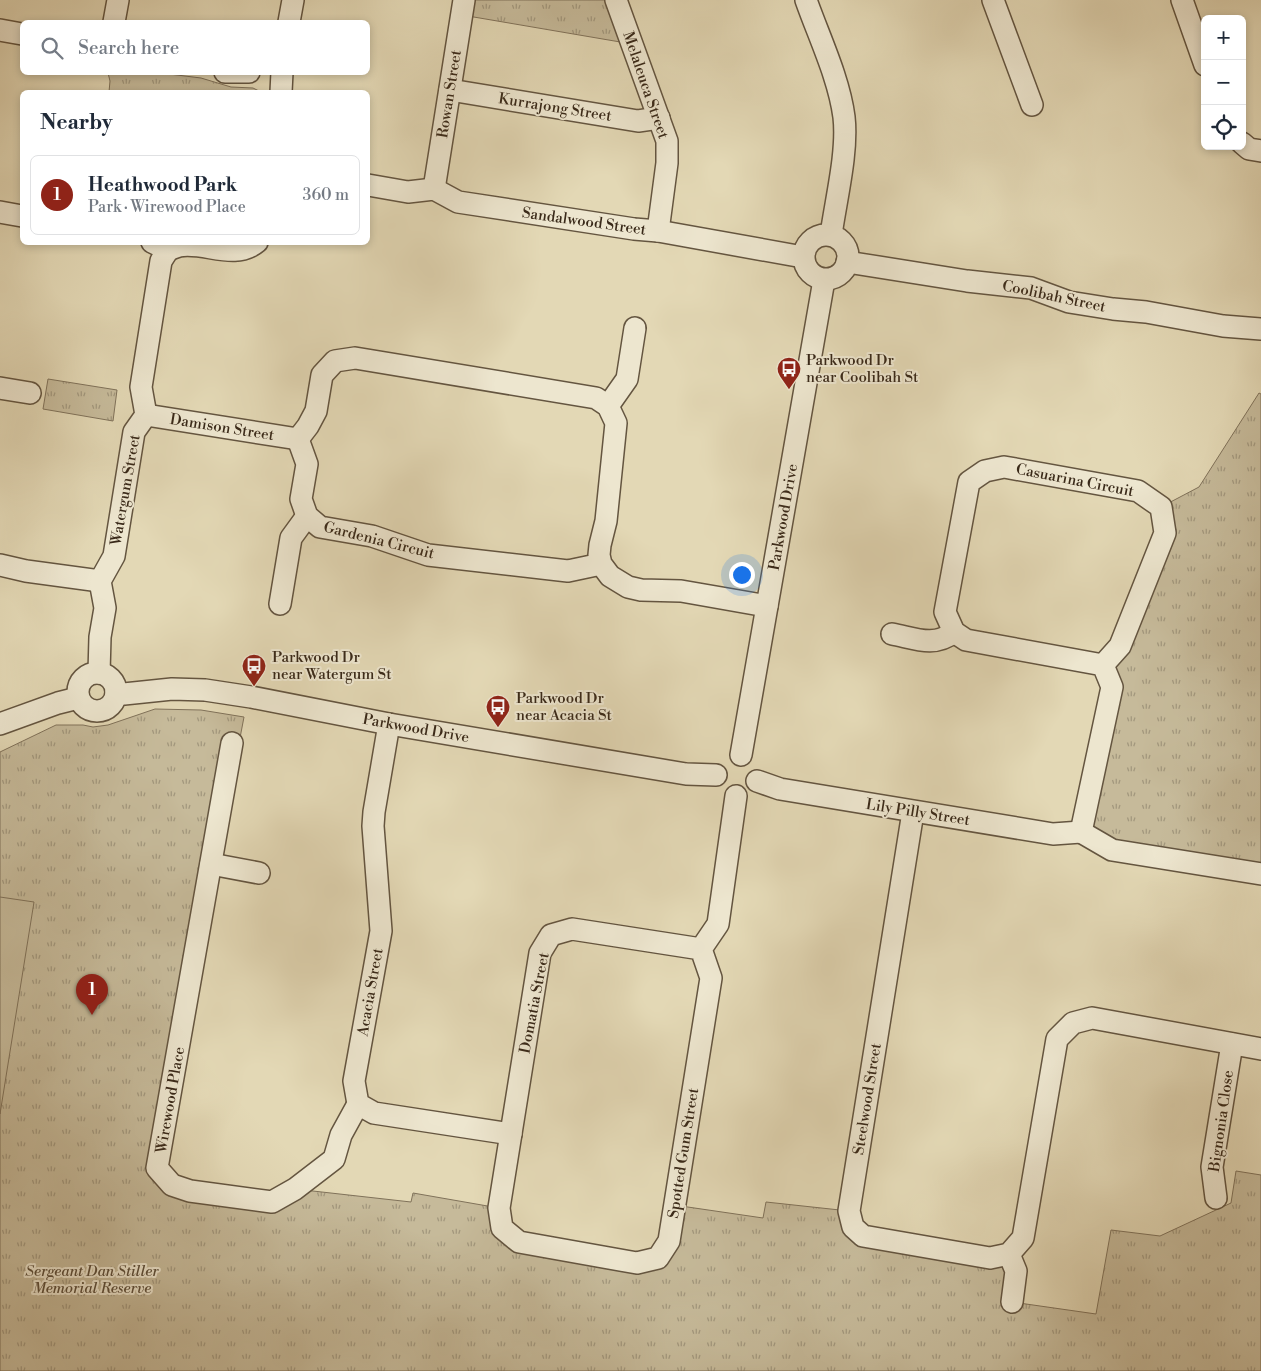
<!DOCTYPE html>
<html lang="en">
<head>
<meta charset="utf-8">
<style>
  body { margin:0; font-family:"Libre Bodoni",serif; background:#f2f2f3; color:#1f2937 }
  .controls { position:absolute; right:15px; top:15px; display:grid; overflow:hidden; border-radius:8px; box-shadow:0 2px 8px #0003 }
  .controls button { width:45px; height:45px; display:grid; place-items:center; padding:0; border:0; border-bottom:1px solid #e0e1e3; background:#fff; color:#1f2937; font:25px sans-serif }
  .you { position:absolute; left:741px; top:574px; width:18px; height:18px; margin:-12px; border:4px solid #fff; border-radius:50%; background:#1a73e8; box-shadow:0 0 0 8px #1a73e833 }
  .badge { display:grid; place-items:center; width:32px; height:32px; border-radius:50%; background:#8f2418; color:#fff; font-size:16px; font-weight:700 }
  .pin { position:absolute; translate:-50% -41px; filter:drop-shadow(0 1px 2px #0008) }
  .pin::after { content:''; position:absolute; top:26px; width:18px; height:15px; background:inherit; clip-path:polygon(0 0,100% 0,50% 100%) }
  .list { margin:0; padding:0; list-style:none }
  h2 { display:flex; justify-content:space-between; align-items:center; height:65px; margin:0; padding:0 20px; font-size:21px }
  h2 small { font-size:16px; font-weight:400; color:#747a83 }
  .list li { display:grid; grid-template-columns:32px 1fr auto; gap:15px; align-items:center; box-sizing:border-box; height:80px; margin:0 10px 10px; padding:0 10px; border:1px solid #e0e1e3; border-radius:8px }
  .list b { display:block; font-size:19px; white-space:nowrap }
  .list p { margin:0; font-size:16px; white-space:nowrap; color:#747a83 }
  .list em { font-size:16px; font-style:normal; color:#747a83 }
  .icon { flex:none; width:28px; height:28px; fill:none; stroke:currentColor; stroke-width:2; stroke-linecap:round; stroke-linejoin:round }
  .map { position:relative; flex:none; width:1261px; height:1371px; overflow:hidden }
  .search { position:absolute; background:#fff; box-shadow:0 2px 8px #0003; left:20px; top:20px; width:350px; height:55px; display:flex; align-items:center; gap:12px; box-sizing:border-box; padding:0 18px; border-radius:8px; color:#747a83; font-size:19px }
  .panel { position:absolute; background:#fff; box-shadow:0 2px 8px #0003; left:20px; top:90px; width:350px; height:155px; border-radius:8px }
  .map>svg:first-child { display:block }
  .park { fill:url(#park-tufts); stroke:#80725a }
  .garden { fill:#c6ba9a; stroke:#80725a }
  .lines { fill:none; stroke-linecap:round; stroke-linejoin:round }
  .minor-casing { stroke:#645540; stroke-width:24 }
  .minor { stroke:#ede6cf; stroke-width:21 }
  .labels { text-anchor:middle; stroke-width:4; stroke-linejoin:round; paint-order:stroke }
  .street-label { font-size:15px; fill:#392919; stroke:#ede6cf }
  .poi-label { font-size:15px; fill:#392919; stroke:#ede6cf; text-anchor:start }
  .park-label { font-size:15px; font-style:italic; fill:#5c4d39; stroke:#ede6cf }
</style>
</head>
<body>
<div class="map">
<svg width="1261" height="1371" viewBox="0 0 1261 1371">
  <defs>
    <pattern id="park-tufts" width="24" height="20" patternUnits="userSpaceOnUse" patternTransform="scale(1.25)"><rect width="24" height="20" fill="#c6ba9a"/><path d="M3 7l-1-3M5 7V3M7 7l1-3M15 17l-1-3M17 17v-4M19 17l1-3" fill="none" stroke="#a2977d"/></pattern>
  </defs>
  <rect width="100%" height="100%" fill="#e3d8b5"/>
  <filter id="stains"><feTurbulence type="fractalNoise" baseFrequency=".004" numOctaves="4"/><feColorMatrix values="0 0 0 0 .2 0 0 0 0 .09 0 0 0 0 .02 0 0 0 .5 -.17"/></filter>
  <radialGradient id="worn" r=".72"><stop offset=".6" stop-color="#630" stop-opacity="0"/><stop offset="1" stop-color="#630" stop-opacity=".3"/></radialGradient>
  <!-- park -->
  <g class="park">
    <path d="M464,0H616L632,44L462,15Z"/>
    <path d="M108,73H161L201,78L231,87L253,88L261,92H109L110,81Z"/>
    <path d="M48,379L117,390L113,421L43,409Z"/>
    <path d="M1259,393L1261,394V874L1081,832L1112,687L1103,665L1165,533L1161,507L1199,487Z"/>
    <path d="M155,709L201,710L244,717L161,1152L172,1185L272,1202L295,1189L411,1202L413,1193L499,1208L502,1228L658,1258L674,1205L763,1218L766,1202L849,1211L853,1227L1009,1254L1012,1302L1096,1314L1111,1230L1160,1236L1231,1203L1236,1171L1261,1175V1371H0V752L56,725H83L93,727L108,725Z"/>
  </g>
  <!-- garden -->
  <path class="garden" d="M0,897L34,902L0,1114Z"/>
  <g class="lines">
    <defs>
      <g id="minor">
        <path d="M616,0L667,141V163L658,231"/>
        <path d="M806,0C819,37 839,78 844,117C848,152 836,199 831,235"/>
        <path d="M993,0L1032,105"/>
        <path d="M1182,0L1205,65"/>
        <path d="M114,22L118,0"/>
        <path d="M289,22L293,0"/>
        <path d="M0,30L22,34"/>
        <path d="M225,72H249"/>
        <path d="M450,90L638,121L659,118"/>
        <path d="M281,92L282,72"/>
        <path d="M1242,143L1249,149L1261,151"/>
        <path d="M368,185L408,192L434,189L458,202L634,229L658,231L803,257"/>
        <path d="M434,189L464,0"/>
        <path d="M0,212L22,216"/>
        <circle cx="826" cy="257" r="22"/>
        <path d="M152,242L168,250C171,249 175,247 179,246C205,241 234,261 257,242"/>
        <path d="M847,262L967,281L1031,288L1069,302L1113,309L1146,312L1223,326L1261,329"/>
        <path d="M0,388L30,393"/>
        <path d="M608,406L627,379L635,328"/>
        <path d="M146,415L298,439"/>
        <path d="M601,564L568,571L428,555L372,536L320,527L307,516L301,499L307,464L298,439L308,426L316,411L322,375L335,361L355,358L596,398L608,406L616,423L606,521L600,545L599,555L601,564L610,576L628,587L641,590L681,591L767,606"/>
        <path d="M0,565L26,571L100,581"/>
        <path d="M280,604L291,538L307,516"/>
        <path d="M892,634C914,638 934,648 954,632"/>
        <circle cx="97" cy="692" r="19"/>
        <path d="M99,673L100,637L105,608L100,581L114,556L134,432L146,415L141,387L161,261L168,250"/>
        <path d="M116,692L124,694L172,689L205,690L251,697L389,724L686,774L716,775"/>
        <path d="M0,724L58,703L78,698"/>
        <path d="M389,724L374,812L373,826L381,931L354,1081L358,1104L374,1113L511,1134"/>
        <path d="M232,743L157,1168L172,1185L190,1191L272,1202L295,1189L334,1159L341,1135L358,1104"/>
        <path d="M741,755L824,280"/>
        <path d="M757,781L780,789L1053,834L1081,832"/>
        <path d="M913,812L849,1211L853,1227L863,1236L990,1258L1009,1254L1023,1238L1057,1039L1073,1023L1092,1018L1261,1049"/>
        <path d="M1081,832L1112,687L1103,665L1120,646L1165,533L1161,507L1138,491L1004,467L985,471L969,482L945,612L954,632L966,640L1103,665"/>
        <path d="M1081,832L1112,850L1261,874"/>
        <path d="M211,864L259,873"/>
        <path d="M701,949L572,929L551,935L540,953L499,1208L502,1228L519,1242L637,1263L658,1258L669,1241L711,978L701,949L718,924L736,796"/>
        <path d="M1216,1198L1212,1167L1232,1044"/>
        <path d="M1009,1254L1016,1271L1012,1302"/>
      </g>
    </defs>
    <!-- minor casing -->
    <use href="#minor" class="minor-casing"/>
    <!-- minor -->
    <use href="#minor" class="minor"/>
  </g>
  <!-- icons -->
  <defs>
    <symbol id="bus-pin" viewBox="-11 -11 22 30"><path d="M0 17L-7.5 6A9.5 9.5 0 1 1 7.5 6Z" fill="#8f2418" stroke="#ede6cf"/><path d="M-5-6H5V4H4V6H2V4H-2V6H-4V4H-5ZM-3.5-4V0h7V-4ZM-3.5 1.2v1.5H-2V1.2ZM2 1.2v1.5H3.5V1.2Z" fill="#fff"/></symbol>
  </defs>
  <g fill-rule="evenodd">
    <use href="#bus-pin" x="775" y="355" width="28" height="38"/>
    <use href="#bus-pin" x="240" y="652" width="28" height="38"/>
    <use href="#bus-pin" x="484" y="693" width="28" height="38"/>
  </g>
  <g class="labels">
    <!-- street labels -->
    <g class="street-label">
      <text transform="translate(646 85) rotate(71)" y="5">Melaleuca Street</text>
      <text transform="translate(449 94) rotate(-81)" y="5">Rowan Street</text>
      <text transform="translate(555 107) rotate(9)" y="5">Kurrajong Street</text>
      <text transform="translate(584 221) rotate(8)" y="5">Sandalwood Street</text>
      <text transform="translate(1054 296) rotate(12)" y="5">Coolibah Street</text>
      <text transform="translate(222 427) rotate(9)" y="5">Damison Street</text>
      <text transform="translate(1075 480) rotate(11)" y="5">Casuarina Circuit</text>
      <text transform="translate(125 490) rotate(-80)" y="5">Watergum Street</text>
      <text transform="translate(783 517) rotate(-80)" y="5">Parkwood Drive</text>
      <text transform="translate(379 540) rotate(14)" y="5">Gardenia Circuit</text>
      <text transform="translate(416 728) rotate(10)" y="5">Parkwood Drive</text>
      <text transform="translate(918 812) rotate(9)" y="5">Lily Pilly Street</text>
      <text transform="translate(370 992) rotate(-80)" y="5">Acacia Street</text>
      <text transform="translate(534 1003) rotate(-79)" y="5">Domatia Street</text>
      <text transform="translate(867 1099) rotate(-81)" y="5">Steelwood Street</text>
      <text transform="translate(170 1100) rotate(-80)" y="5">Wirewood Place</text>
      <text transform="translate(1221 1121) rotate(-82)" y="5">Bignonia Close</text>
      <text transform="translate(683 1153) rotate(-81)" y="5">Spotted Gum Street</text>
    </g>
    <!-- poi labels -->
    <g class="poi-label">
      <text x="806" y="365">Parkwood Dr<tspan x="806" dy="17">near Coolibah St</tspan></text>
      <text x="272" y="662">Parkwood Dr<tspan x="272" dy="17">near Watergum St</tspan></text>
      <text x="516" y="703">Parkwood Dr<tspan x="516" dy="17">near Acacia St</tspan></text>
    </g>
    <!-- park labels -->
    <g class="park-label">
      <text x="92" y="1276">Sergeant Dan Stiller<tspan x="92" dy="17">Memorial Reserve</tspan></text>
    </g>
  </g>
  <rect width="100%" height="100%" filter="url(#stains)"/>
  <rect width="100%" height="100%" fill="url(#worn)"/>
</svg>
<div class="controls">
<button>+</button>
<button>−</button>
<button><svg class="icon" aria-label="locate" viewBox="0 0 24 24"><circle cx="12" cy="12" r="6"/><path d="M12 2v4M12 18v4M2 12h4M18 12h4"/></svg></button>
</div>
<div class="you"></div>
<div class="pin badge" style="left:92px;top:1015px">1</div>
<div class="search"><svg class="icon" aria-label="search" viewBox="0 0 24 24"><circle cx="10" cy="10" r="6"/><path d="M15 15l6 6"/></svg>Search here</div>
<section class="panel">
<h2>Nearby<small></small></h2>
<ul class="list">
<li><span class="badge">1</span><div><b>Heathwood Park</b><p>Park · Wirewood Place</p></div><em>360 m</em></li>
</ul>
</section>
</div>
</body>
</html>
